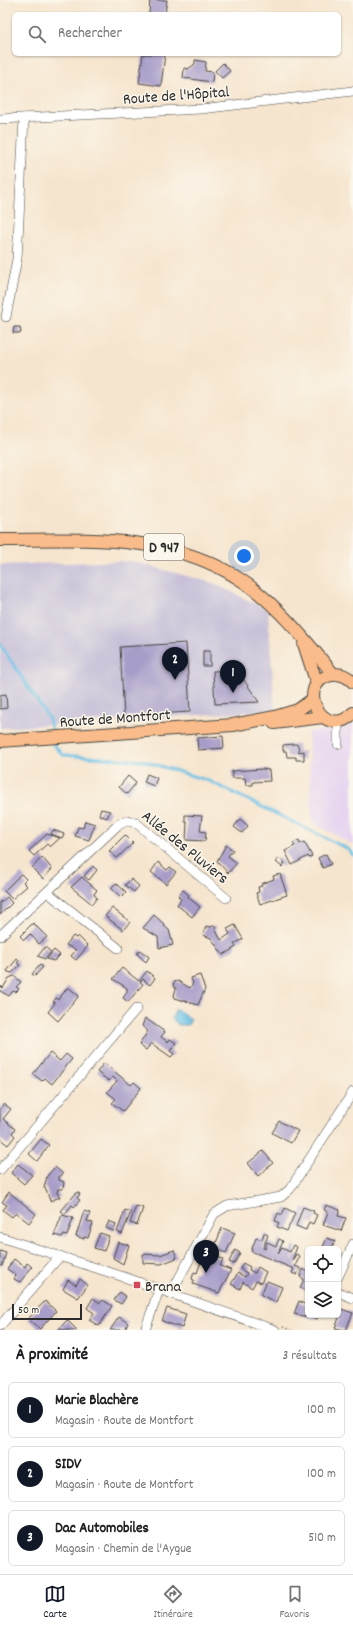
<!DOCTYPE html>
<html lang="fr">
<head>
<meta charset="utf-8">
<style>
  body { margin:0; font-family:Dekko,sans-serif; background:#f6f6f6; color:#202124 }
  .controls { position:absolute; right:12px; bottom:12px; display:grid; overflow:hidden; border-radius:6px; box-shadow:0 1px 3px #0004 }
  .controls button { width:36px; height:36px; display:grid; place-items:center; padding:0; border:0; border-bottom:1px solid #e0e0e0; background:#fff; color:#202124; font:20px sans-serif }
  .scale { position:absolute; left:12px; bottom:10px; width:70px; box-sizing:border-box; padding-left:4px; border:2px solid #2b2b2b; border-top:0; font-size:11px; line-height:14px; white-space:nowrap; color:#2b2b2b; -webkit-text-stroke:3px #fbf7ec; paint-order:stroke }
  .you { position:absolute; left:244px; top:556px; width:14px; height:14px; margin:-10px; border:3px solid #fff; border-radius:50%; background:#1a73e8; box-shadow:0 0 0 6px #1a73e833 }
  .badge { display:grid; place-items:center; width:26px; height:26px; border-radius:50%; background:#111827; color:#fff; font-size:13px; font-weight:700 }
  .pin { position:absolute; translate:-50% -33px; filter:drop-shadow(0 1px 2px #0008) }
  .pin::after { content:''; position:absolute; top:21px; width:14px; height:12px; background:inherit; clip-path:polygon(0 0,100% 0,50% 100%) }
  .list { margin:0; padding:0; list-style:none }
  h2 { display:flex; justify-content:space-between; align-items:center; height:52px; margin:0; padding:0 16px; font-size:17px }
  h2 small { font-size:13px; font-weight:400; color:#757577 }
  .list li { display:grid; grid-template-columns:26px 1fr auto; gap:12px; align-items:center; box-sizing:border-box; height:56px; margin:0 8px 8px; padding:0 8px; border:1px solid #e0e0e0; border-radius:6px }
  .list b { display:block; font-size:15px; white-space:nowrap }
  .list p { margin:0; font-size:13px; white-space:nowrap; color:#757577 }
  .list em { font-size:13px; font-style:normal; color:#757577 }
  .icon { flex:none; width:22px; height:22px; fill:none; stroke:currentColor; stroke-width:2; stroke-linecap:round; stroke-linejoin:round }
  .map { position:relative; flex:none; width:353px; height:1330px; overflow:hidden }
  .search { position:absolute; background:#fff; box-shadow:0 1px 3px #0004; left:12px; right:12px; top:12px; height:44px; display:flex; align-items:center; gap:10px; box-sizing:border-box; padding:0 14px; border-radius:6px; color:#757577; font-size:15px }
  .sheet { height:244px; background:#fff }
  nav { display:flex; justify-content:space-around; align-items:center; box-sizing:border-box; height:56px; border-top:1px solid #e0e0e0; background:#fff; font-size:11px; color:#757577 }
  nav a { display:grid; justify-items:center; gap:2px }
  nav .on { color:#111827 }
  .map>svg:first-child { display:block }
  .built { fill:#e5d3f0 }
  .industrial { fill:#c7c0d8 }
  .water { fill:#67bfe4; stroke:#497588 }
  .lines { fill:none; stroke-linecap:round; stroke-linejoin:round }
  .stream { stroke:#67bfe4; stroke-width:3 }
  .building { fill:#a89dc9 }
  .minor-casing { stroke:#494743; stroke-width:10 }
  .major-casing { stroke:#494743; stroke-width:14 }
  .path { stroke:#494743; stroke-width:1.5; stroke-dasharray:1 3; stroke-linecap:butt }
  .minor { stroke:#fff; stroke-width:9 }
  .major { stroke:#f9bc8a; stroke-width:12 }
  .poi-dot { fill:#d1495b; stroke:#fbf7ec; stroke-width:1.5 }
  .labels { text-anchor:middle; stroke-width:3; stroke-linejoin:round; paint-order:stroke }
  .shield { fill:#fbf7ec; stroke:#696865; stroke-width:1 }
  .shield-label { font-size:15px; font-weight:bold; fill:#2b2b2b }
  .street-label { font-size:16px; fill:#2b2b2b; stroke:#fbf7ec }
  .poi-label { font-size:16px; fill:#2b2b2b; stroke:#fbf7ec; text-anchor:start }
</style>
</head>
<body>
<div class="map">
<svg width="353" height="1330" viewBox="0 0 353 1330">
  <rect width="100%" height="100%" fill="#fbf7ec"/>
  <filter id="ink" filterUnits="userSpaceOnUse"><feTurbulence type="fractalNoise" baseFrequency=".025" numOctaves="2"/><feDisplacementMap in="SourceGraphic" scale="8" xChannelSelector="R" yChannelSelector="G"/><feConvolveMatrix kernelMatrix="1 2 1 2 8 2 1 2 1" color-interpolation-filters="sRGB"/></filter>
  <filter id="wash" filterUnits="userSpaceOnUse"><feTurbulence type="fractalNoise" baseFrequency=".012" numOctaves="4" result="noise"/><feDisplacementMap in="SourceGraphic" scale="16" xChannelSelector="R" yChannelSelector="G"/><feGaussianBlur stdDeviation="0.9" result="paint"/><feColorMatrix in="noise" values="0 0 0 0 0 0 0 0 0 0 0 0 0 0 0 0 0 1.4 0 .05"/><feComposite in="paint" operator="in"/></filter>
  <g filter="url(#wash)">
    <rect width="100%" height="100%" fill="#f6e5ce"/>
    <!-- built -->
    <path class="built" d="M353,721V845L312,822L308,732L343,729Z"/>
    <!-- industrial -->
    <path class="industrial" d="M131,561L213,583L268,610L275,710L0,728V565Z"/>
    <!-- water -->
    <path class="water" d="M176,1009L191,1019L188,1025H178L172,1018Z"/>
    <g class="lines">
      <!-- stream -->
      <g class="stream">
        <path d="M0,644L49,719L53,735"/>
        <path d="M53,741L54,745L63,755L144,761L209,781L348,849L353,855"/>
      </g>
    </g>
    <g id="blocks">
      <!-- building -->
      <g class="building">
        <path d="M150,0H167L165,14H149Z"/>
        <path d="M143,54H165L161,86L139,83Z"/>
        <path d="M195,60L206,62L205,71L213,72L212,82L183,78L184,68L188,69L195,64Z"/>
        <path d="M223,63L230,71L222,78L215,71Z"/>
        <path d="M14,327H20L21,333H13Z"/>
        <path d="M186,643L190,712L124,716L120,647Z"/>
        <rect x="203" y="651" width="7" height="15"/>
        <path d="M237,670L259,702L215,704L213,671Z"/>
        <path d="M6,694L7,708L0,709V695Z"/>
        <path d="M223,736L224,748L198,750L197,738Z"/>
        <path d="M295,744L298,745L299,752L304,751V760H296V757H287L286,751H283V745Z"/>
        <path d="M263,769L269,770L270,781L253,782V785H246L245,778H232V771Z"/>
        <path d="M147,774L157,778L154,786L144,782Z"/>
        <path d="M128,776L136,783L127,794L119,787Z"/>
        <path d="M101,809L110,811L107,818L99,815Z"/>
        <path d="M185,815L202,816L200,831L206,832L205,841L186,840L187,822H185Z"/>
        <path d="M240,819L248,826L242,833L234,827Z"/>
        <path d="M85,821L95,824L89,840L75,836L78,827L83,828Z"/>
        <path d="M53,830L64,834L62,838L51,834Z"/>
        <path d="M47,834L60,838L50,847L47,844L34,856L29,851Z"/>
        <path d="M125,835L133,843L117,858L109,851Z"/>
        <path d="M299,840L300,844L304,842L312,856L309,858L308,856L292,865L285,851L295,846L293,843Z"/>
        <path d="M226,845L233,850L228,856L237,863L228,873L217,861Z"/>
        <path d="M326,854L331,864L323,868L318,858Z"/>
        <path d="M42,857L52,869L43,879L32,868Z"/>
        <path d="M279,858L285,863L282,867L276,862Z"/>
        <path d="M158,862L167,870L170,867L176,872L166,884L151,872Z"/>
        <path d="M93,866L97,870L89,880L84,876Z"/>
        <path d="M21,874L26,879L23,882L27,886L12,899L4,891Z"/>
        <path d="M280,874L287,895L260,904L256,893L259,892L258,887L262,886L261,884L274,879L273,876Z"/>
        <path d="M82,877L97,890L94,894L97,898L92,904L71,887Z"/>
        <path d="M131,879L139,886L134,892L125,885Z"/>
        <path d="M116,883L126,892L121,897L111,888Z"/>
        <path d="M183,890L189,895L188,897L200,907L192,917L177,905L181,899L178,896Z"/>
        <path d="M7,897L12,903L0,915V901L1,902Z"/>
        <path d="M112,908L130,922L123,930L105,916Z"/>
        <path d="M154,915L165,925L164,926L169,930L173,945L159,948L158,937L143,928Z"/>
        <path d="M33,923L47,937L39,944L30,934L24,940L20,936Z"/>
        <path d="M235,925L243,939L234,944L236,947L223,955L211,938L203,935L206,926L210,927L213,926H216L215,929L221,940L230,934L227,929Z"/>
        <path d="M73,936L76,938L78,936L88,946L76,960L71,956L76,950L66,945Z"/>
        <path d="M45,947L51,952L45,959L38,956Z"/>
        <path d="M54,950L60,955L54,961L47,959Z"/>
        <path d="M140,950L149,957L146,962L137,954Z"/>
        <path d="M17,959L19,961L17,963L20,965L12,973L8,972L7,971Z"/>
        <path d="M40,965L43,967L35,976L32,974Z"/>
        <path d="M122,968L139,981L147,971L155,978L150,985L143,979L140,982L143,984L128,1002L123,998L127,992V988L113,979Z"/>
        <path d="M200,975L205,989L198,1005L175,998L174,995L176,989L173,985L174,982L178,981L190,988L193,983L191,978Z"/>
        <path d="M14,976L21,982L16,987L19,989L16,992L13,991L9,996L0,991V988L1,986L3,988L9,978Z"/>
        <path d="M68,987L79,996L58,1021L48,1012L55,1003L53,1002L56,998L58,1000Z"/>
        <path d="M145,1018L165,1032L161,1037L168,1042L170,1039L176,1043L170,1051L174,1054L171,1057L151,1043L146,1050L139,1045L148,1031L142,1026Z"/>
        <path d="M50,1053L60,1061L66,1054L72,1059L52,1084L45,1078L42,1081L33,1074Z"/>
        <path d="M104,1063L131,1085L134,1082L141,1088L123,1111L112,1103L116,1099L107,1092L117,1081L113,1077L109,1081L97,1072Z"/>
        <path d="M4,1104L11,1109L3,1119L15,1129L12,1133L15,1136L8,1145L0,1139V1109Z"/>
        <path d="M279,1121L298,1131L291,1143L272,1133Z"/>
        <path d="M41,1139L49,1145L37,1161L29,1154Z"/>
        <path d="M263,1151L273,1163L258,1176L248,1163Z"/>
        <path d="M18,1164L32,1175L24,1184L11,1173Z"/>
        <path d="M55,1167L63,1174L59,1177V1180L64,1182L63,1189H58L57,1193L60,1197L50,1201L46,1189L44,1188L47,1176Z"/>
        <path d="M9,1192L36,1214L29,1223L16,1213L12,1217L3,1210L7,1205L2,1202Z"/>
        <path d="M77,1192L80,1194L77,1198L80,1200L74,1207L72,1205L65,1214L61,1211Z"/>
        <path d="M326,1205L340,1210L338,1216L346,1218L341,1231L323,1225L328,1212L324,1210Z"/>
        <path d="M136,1206L143,1208L137,1225L130,1223Z"/>
        <path d="M303,1207L314,1211L313,1213L317,1215L313,1224L309,1222L306,1230L296,1226Z"/>
        <path d="M285,1208L295,1213L287,1231L277,1227L279,1223L275,1221L278,1213L282,1215Z"/>
        <path d="M125,1210L131,1212L122,1234L117,1232Z"/>
        <path d="M84,1211L90,1213L87,1221L93,1223L88,1238L84,1237V1239L76,1236Z"/>
        <path d="M62,1215L73,1218L67,1236L63,1235L62,1237L54,1235Z"/>
        <path d="M109,1221L116,1224L114,1231L106,1228Z"/>
        <path d="M222,1228L235,1233L226,1253L214,1248Z"/>
        <path d="M100,1233L109,1236L104,1251L94,1248Z"/>
        <path d="M264,1233L268,1235L263,1248L265,1249L267,1242L276,1246L279,1239L283,1241L278,1254L282,1248L290,1252L293,1245L297,1247L292,1260H293L296,1254L300,1256L295,1266L300,1268L297,1275L292,1273L294,1269L251,1251L256,1238L262,1240Z"/>
        <path d="M327,1238L335,1241L331,1249H322Z"/>
        <path d="M118,1242L129,1245L123,1264L113,1258Z"/>
        <path d="M174,1250L177,1258L161,1264L143,1263V1254L160,1255Z"/>
        <path d="M235,1250L240,1253L234,1264L229,1262Z"/>
        <path d="M0,1251L6,1253L2,1266L0,1265Z"/>
        <path d="M204,1253L223,1259L220,1266L231,1270L219,1293L193,1284L194,1280L192,1279L194,1272L197,1273Z"/>
        <path d="M14,1259L25,1267L27,1263L32,1267L20,1282L14,1279L16,1275L7,1269Z"/>
        <path d="M243,1263L250,1267L249,1270L255,1273L258,1267L266,1272L261,1283L256,1281L252,1288L243,1282L240,1289L231,1284L238,1273L245,1277L247,1273L240,1269Z"/>
        <path d="M303,1269L308,1272V1292L300,1288L304,1279L300,1277Z"/>
        <path d="M80,1279L88,1285L78,1298L63,1289L68,1280L76,1285Z"/>
        <path d="M267,1281L282,1287L276,1302L261,1295Z"/>
        <path d="M120,1292L126,1297L121,1304L114,1300Z"/>
        <path d="M93,1298L100,1303L103,1300L112,1306L99,1326L89,1320L94,1313L87,1308Z"/>
        <path d="M45,1301L56,1311L40,1329L28,1319Z"/>
        <path d="M299,1301L308,1306V1315H319L317,1319L294,1314Z"/>
        <path d="M167,1308L186,1314L182,1328L162,1321Z"/>
        <path d="M338,1308L353,1313L346,1330L335,1328L339,1318L333,1315H338Z"/>
        <path d="M119,1317L128,1323L125,1330H110Z"/>
        <path d="M67,1320L77,1330H58Z"/>
      </g>
    </g>
  </g>
  <g filter="url(#ink)">
    <use href="#blocks" fill-opacity="0" stroke="#494743" stroke-width="1"/>
    <g class="lines">
      <defs>
        <g id="minor">
          <path d="M0,119L201,109L353,91"/>
          <path d="M6,317L17,259L24,118"/>
          <path d="M338,744V721"/>
          <path d="M47,892L118,948"/>
          <path d="M0,936L120,823L127,820L135,822L226,898"/>
          <path d="M0,1170L137,1008"/>
          <path d="M0,1237L124,1277L275,1330"/>
          <path d="M338,1277L353,1244"/>
          <path d="M338,1292L353,1298"/>
          <path d="M171,1293L214,1214L227,1206L281,1197L290,1189L353,1092"/>
          <path d="M0,1326L60,1256"/>
          <path d="M145,1330L159,1290"/>
        </g>
        <g id="major">
          <path d="M0,540C82,540 169,532 241,580C275,602 308,643 334,675"/>
          <path d="M304,644L317,684"/>
          <path d="M353,682C347,676 339,673 331,675C292,685 325,743 353,713"/>
          <path d="M274,723L323,717"/>
          <path d="M0,741L233,725L275,717L298,710L313,699"/>
        </g>
      </defs>
      <!-- minor casing -->
      <use href="#minor" class="minor-casing"/>
      <!-- major casing -->
      <use href="#major" class="major-casing"/>
      <!-- path -->
      <path class="path" d="M283,1327L291,1330"/>
      <!-- minor -->
      <use href="#minor" class="minor"/>
      <!-- major -->
      <use href="#major" class="major"/>
    </g>
  </g>
  <!-- markers -->
  <rect class="poi-dot" x="133" y="1281" width="8" height="8" rx="2"/>
  <g class="labels">
    <!-- shield labels -->
    <rect class="shield" x="144" y="534" width="40" height="26" rx="3"/>
    <g class="shield-label">
      <text x="164" y="552">D 947</text>
    </g>
    <!-- street labels -->
    <g class="street-label">
      <text transform="translate(176 94) rotate(-4)" y="6">Route de l'Hôpital</text>
      <text transform="translate(115 717) rotate(-4)" y="6">Route de Montfort</text>
      <text transform="translate(186 846) rotate(39)" y="6">Allée des Pluviers</text>
    </g>
    <!-- poi labels -->
    <g class="poi-label">
      <text x="145" y="1291">Brana</text>
    </g>
  </g>
</svg>
<div class="controls">
<button><svg class="icon" aria-label="locate" viewBox="0 0 24 24"><circle cx="12" cy="12" r="6"/><path d="M12 2v4M12 18v4M2 12h4M18 12h4"/></svg></button>
<button><svg class="icon" aria-label="layers" viewBox="0 0 24 24"><path d="M12 4l9 5-9 5-9-5zM3 14l9 5 9-5"/></svg></button>
</div>
<div class="scale">50 m</div>
<div class="you"></div>
<div class="pin badge" style="left:233px;top:693px">1</div>
<div class="pin badge" style="left:175px;top:680px">2</div>
<div class="pin badge" style="left:206px;top:1273px">3</div>
<div class="search"><svg class="icon" aria-label="search" viewBox="0 0 24 24"><circle cx="10" cy="10" r="6"/><path d="M15 15l6 6"/></svg>Rechercher</div>
</div>
<section class="sheet">
<h2>À proximité<small>3 résultats</small></h2>
<ul class="list">
<li><span class="badge">1</span><div><b>Marie Blachère</b><p>Magasin · Route de Montfort</p></div><em>100 m</em></li>
<li><span class="badge">2</span><div><b>SIDV</b><p>Magasin · Route de Montfort</p></div><em>100 m</em></li>
<li><span class="badge">3</span><div><b>Dac Automobiles</b><p>Magasin · Chemin de l'Aygue</p></div><em>510 m</em></li>
</ul>
</section>
<nav>
<a class="on"><svg class="icon" aria-label="map" viewBox="0 0 24 24"><path d="M3 6l6-2 6 2 6-2v14l-6 2-6-2-6 2zM9 4v14M15 6v14"/></svg>Carte</a>
<a><svg class="icon" aria-label="directions" viewBox="0 0 24 24"><path d="M12 3l9 9-9 9-9-9zM9 14v-3h6M13 9l2 2-2 2"/></svg>Itinéraire</a>
<a><svg class="icon" aria-label="saved" viewBox="0 0 24 24"><path d="M7 4h10v16l-5-4-5 4z"/></svg>Favoris</a>
</nav>
</body>
</html>
